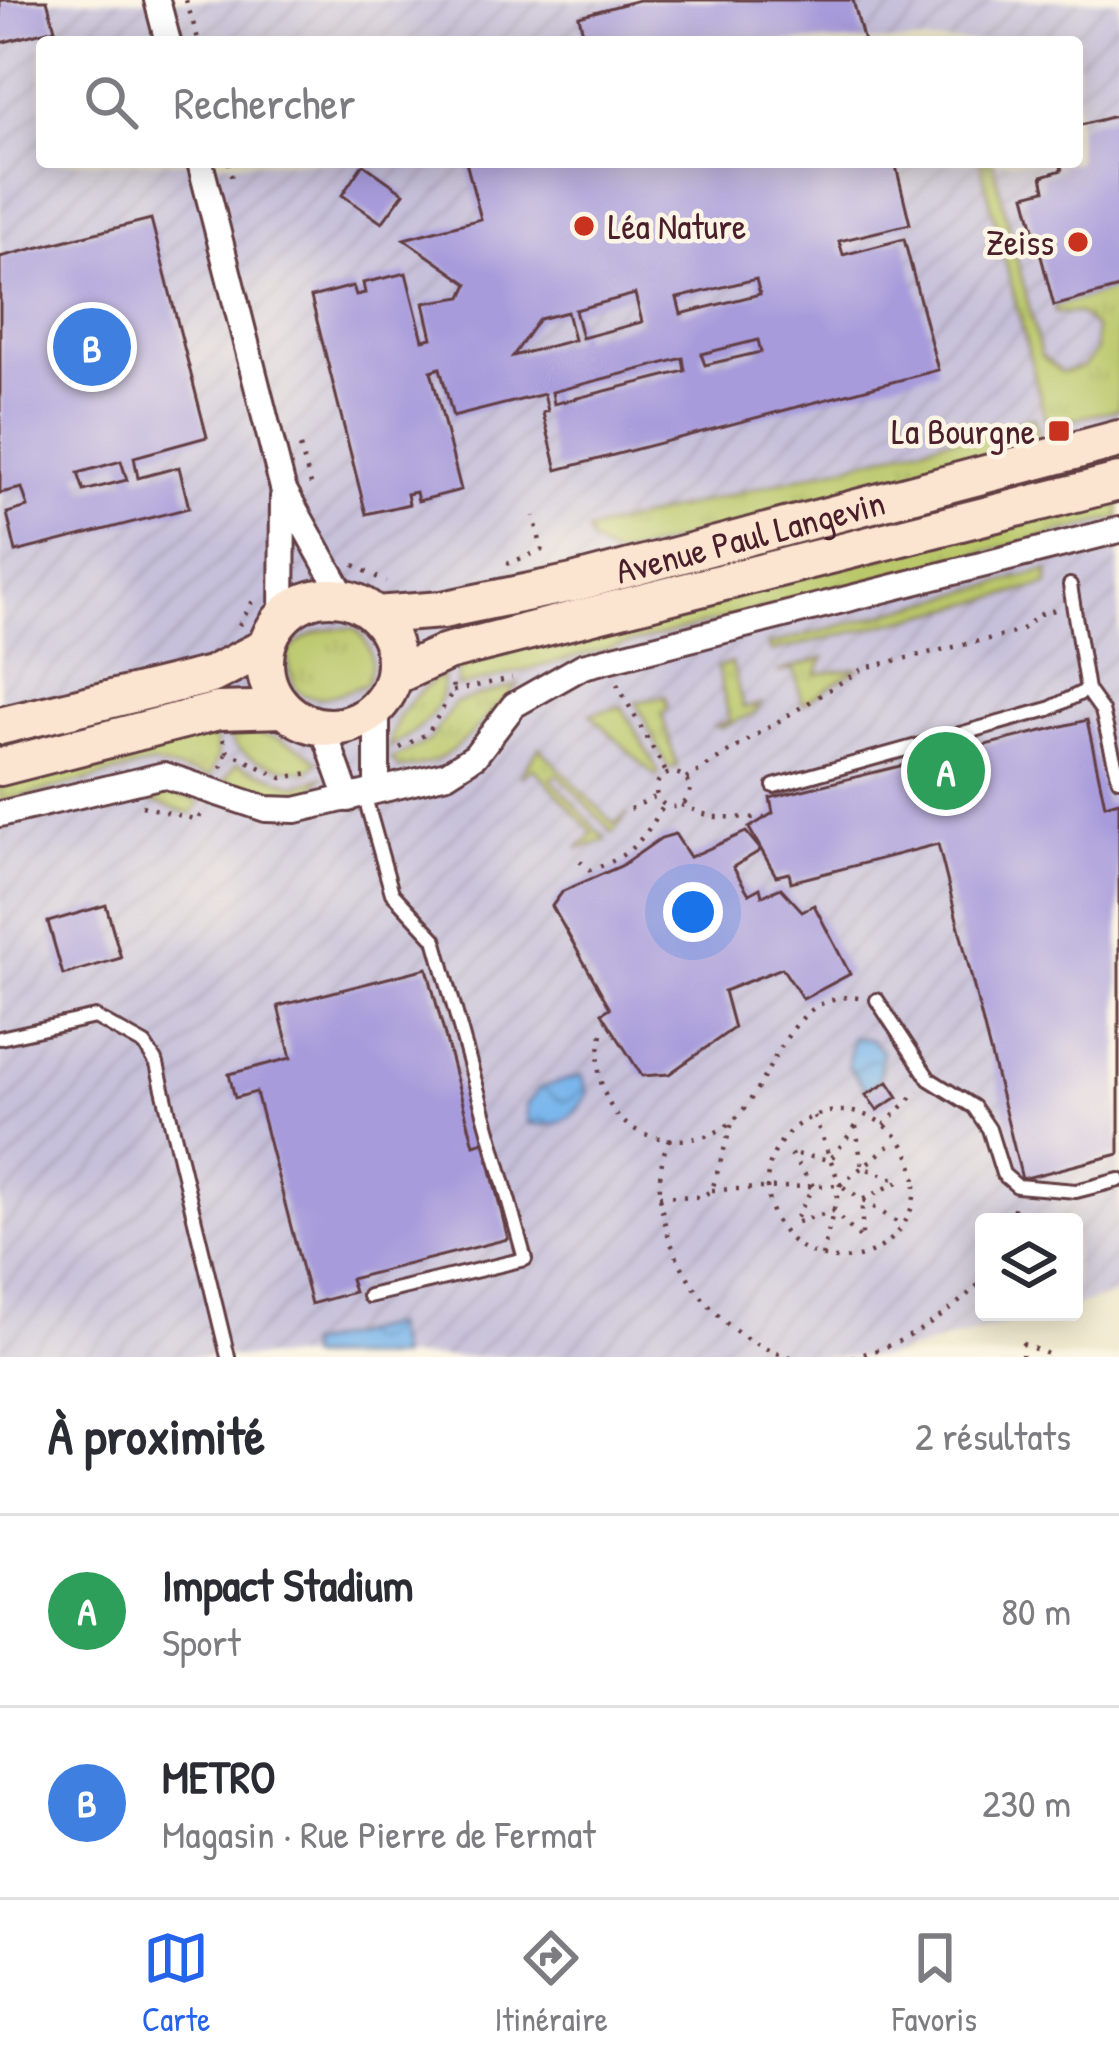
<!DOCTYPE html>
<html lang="fr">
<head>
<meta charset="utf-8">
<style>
  body { margin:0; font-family:"Patrick Hand",sans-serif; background:#f2f2f3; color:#2b2b33 }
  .controls { position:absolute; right:36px; bottom:36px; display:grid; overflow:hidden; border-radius:12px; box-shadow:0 6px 30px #0003 }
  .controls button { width:108px; height:108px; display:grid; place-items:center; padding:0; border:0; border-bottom:3px solid #e1e1e2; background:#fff; color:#2b2b33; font:60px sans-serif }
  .you { position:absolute; left:693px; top:912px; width:42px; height:42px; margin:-30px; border:9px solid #fff; border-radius:50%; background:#1a73e8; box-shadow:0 0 0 18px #1a73e833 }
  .badge { display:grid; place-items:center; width:78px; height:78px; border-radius:50%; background:#2563eb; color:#fff; font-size:39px; font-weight:700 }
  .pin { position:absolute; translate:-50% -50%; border:6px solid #fff; box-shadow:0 3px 12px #0006 }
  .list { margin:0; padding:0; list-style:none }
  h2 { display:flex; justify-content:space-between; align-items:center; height:156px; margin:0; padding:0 48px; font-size:51px }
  h2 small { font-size:39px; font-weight:400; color:#7c7c81 }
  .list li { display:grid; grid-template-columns:78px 1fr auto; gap:36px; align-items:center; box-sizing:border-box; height:192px; padding:0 48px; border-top:3px solid #e1e1e2 }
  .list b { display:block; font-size:45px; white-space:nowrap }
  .list p { margin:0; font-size:39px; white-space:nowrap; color:#7c7c81 }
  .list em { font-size:39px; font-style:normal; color:#7c7c81 }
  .icon { flex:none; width:66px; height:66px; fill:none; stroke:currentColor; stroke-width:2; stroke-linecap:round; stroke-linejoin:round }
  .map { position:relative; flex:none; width:1119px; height:1357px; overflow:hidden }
  .search { position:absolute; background:#fff; box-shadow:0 6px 30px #0003; left:36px; right:36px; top:36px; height:132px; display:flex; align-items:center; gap:30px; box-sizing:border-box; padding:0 42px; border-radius:12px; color:#7c7c81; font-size:45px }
  .sheet { height:540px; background:#fff }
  nav { display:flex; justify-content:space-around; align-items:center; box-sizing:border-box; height:168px; border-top:3px solid #e1e1e2; background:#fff; font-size:33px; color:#7c7c81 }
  nav a { display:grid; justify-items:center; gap:6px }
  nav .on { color:#2563eb }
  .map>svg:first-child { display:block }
  .industrial { fill:url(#industrial-furrows); fill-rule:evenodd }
  .grass { fill:url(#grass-tufts); stroke:#82744a; stroke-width:3 }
  .water { fill:url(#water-waves); stroke:#626a8c; stroke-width:3 }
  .building { fill:#a79bdb; fill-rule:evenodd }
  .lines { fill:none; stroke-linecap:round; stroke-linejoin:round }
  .service-casing { stroke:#623d43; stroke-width:18 }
  .minor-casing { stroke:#623d43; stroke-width:30 }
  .secondary-casing { stroke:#623d43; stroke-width:42 }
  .path { stroke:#623d43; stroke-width:4.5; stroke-dasharray:3 9; stroke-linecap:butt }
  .service { stroke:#fff; stroke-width:12 }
  .minor { stroke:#fff; stroke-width:24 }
  .secondary { stroke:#fce5d0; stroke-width:36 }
  .poi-dot { fill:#c8321e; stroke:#fcf5e5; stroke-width:4.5 }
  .labels { text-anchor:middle; stroke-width:9; stroke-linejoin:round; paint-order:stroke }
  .poi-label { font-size:36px; fill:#4a1f2b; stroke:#fcf5e5; text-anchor:end }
  .street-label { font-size:36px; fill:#4a1f2b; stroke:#fcf5e5 }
</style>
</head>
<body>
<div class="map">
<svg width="1119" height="1357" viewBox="0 0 1119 1357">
  <defs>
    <pattern id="industrial-furrows" width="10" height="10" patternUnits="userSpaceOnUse" patternTransform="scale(3)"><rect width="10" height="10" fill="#c6c0da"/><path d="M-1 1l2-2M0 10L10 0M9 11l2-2" fill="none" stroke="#aca5bb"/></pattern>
    <pattern id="grass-tufts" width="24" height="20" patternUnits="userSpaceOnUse" patternTransform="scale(3)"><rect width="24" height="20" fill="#bac86a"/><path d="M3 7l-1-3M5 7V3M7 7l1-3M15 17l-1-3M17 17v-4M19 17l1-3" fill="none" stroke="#a1ab5c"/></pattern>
    <pattern id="water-waves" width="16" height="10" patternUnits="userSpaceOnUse" patternTransform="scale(3)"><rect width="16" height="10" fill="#7ab6ec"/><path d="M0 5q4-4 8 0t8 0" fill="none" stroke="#6693bf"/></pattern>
  </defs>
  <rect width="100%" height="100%" fill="#fcf5e5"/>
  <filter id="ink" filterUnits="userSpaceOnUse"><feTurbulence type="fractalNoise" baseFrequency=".00833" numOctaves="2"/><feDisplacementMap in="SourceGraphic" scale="24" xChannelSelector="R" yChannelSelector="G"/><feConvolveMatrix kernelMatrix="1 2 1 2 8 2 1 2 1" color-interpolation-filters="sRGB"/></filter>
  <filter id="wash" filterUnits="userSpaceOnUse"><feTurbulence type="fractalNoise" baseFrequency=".004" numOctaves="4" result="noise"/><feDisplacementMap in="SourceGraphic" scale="48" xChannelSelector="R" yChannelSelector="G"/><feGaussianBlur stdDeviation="2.7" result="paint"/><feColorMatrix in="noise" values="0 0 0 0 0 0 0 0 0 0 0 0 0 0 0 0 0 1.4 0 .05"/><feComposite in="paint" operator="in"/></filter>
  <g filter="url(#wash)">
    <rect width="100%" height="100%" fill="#ede6c8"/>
    <!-- industrial -->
    <path class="industrial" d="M0,0H1119V1294L1074,1306V1222H984V1312H1053L885,1357H0ZM42,42H1077V162H42Z"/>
    <!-- grass -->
    <g class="grass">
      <path d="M980,162H993L1041,355L1061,372L1083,367L1096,351L1095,328L1078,313H1055L1054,306L1119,288V409L1047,425Z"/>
      <path d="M1034,417L1041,448L614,557L591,542L588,531Z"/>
      <path d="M1119,456V473L451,636L449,627Z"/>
      <path d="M1119,493V518L459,687L457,665Z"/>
      <path d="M1048,570V585L771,652L768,645Z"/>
      <path d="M354,628C373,644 375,662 366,684C325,700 288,714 288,653C306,632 326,627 354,628Z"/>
      <path d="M824,658L817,674L859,668L803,704L794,670L777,672Z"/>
      <path d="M732,663L743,708L761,704L753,714L721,728L715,726L730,721L717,667Z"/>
      <path d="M443,674C445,712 420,731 389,747C392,717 418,690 443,674Z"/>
      <path d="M520,684C481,717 456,769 399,768L391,759L429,741L455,703Z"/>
      <path d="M665,696L668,708L662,714L677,767L668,768L636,702Z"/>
      <path d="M622,706L659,773L656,777L590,714Z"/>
      <path d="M213,729L218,756L209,777L152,764L0,802V782Z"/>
      <path d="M226,729C260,733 293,737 318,762L308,771C281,769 233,760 226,729Z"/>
      <path d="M539,747L614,824L628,813L613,833L558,774L551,778L606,840L577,849L593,833L534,768L520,777Z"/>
      <path d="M236,764L298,786L324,776L304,797L272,798L224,780Z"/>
      <path d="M164,791L201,802L191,814L132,796Z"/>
    </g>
    <!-- water -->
    <g class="water">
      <path d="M852,1036L871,1040L882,1051L879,1081L866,1089L848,1066Z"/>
      <path d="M582,1075L588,1093C576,1118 556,1130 528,1123L526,1105L539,1088Z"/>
      <path d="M392,1325L399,1357H308L306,1345Z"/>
    </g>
    <g id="blocks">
      <!-- building -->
      <g class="building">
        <path d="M0,0H47L55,29L0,43Z"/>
        <path d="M639,0H853L864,42H585L579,16Z"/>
        <path d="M1119,115V288L1054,306L1025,195L1045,190L1042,176L1062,170L1060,162H1077V126Z"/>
        <path d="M466,162H895L910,224L839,241L843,255L904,239L938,370L557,470L543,413L548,411L544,394L453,417L440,368L431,371L461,490L418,501L416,492L407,494L409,504L366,514L311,297L353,286L356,295L365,293L363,283L406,273L423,340L432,338L424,303L462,297L468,284L404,239L481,219ZM756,279L760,294L681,314L677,298ZM635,294L642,322L582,338L575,310ZM567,312L574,340L513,356L539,319ZM758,340L761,352L705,365L701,354ZM683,358L685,371L554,404L552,392Z"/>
        <path d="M363,164L404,193L382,223L342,195Z"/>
        <path d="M151,219L207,437L134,457L138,478L179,467L189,508L16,552L7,513L28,507L22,488L0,493V257ZM121,461L127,480L84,491L78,473Z"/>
        <path d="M1087,720L1105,805L1119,801V1154L1022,1179L938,844L791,882L789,873L776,876L749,828L773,813L770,798Z"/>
        <path d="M746,832L761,850L733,867L749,894L760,888L762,896L781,888L802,911L814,905L850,974L803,999L782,968L724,991L734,1028L669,1074L642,1076L602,1013L610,1008L552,906L563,891L621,866L661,838L675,834L690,857Z"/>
        <path d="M106,905L121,958L63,975L48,922Z"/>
        <path d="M427,968L474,1145L484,1142L508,1239L350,1279L354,1292L311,1304L256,1092L235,1098L229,1074L291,1058L278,1006Z"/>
        <path d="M888,1082L898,1097L877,1110L866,1095Z"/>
      </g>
    </g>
  </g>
  <g filter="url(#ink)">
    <use href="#blocks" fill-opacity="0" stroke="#623d43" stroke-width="3"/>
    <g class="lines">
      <defs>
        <g id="service">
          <path d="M1070,585L1087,690L1102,711L1119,779"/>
          <path d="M774,786L1049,709L1087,690"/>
          <path d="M364,794L392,893L435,939L525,1259L369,1296"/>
          <path d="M877,1000L929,1079L974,1107L989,1129L1003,1174L1017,1186L1076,1191L1119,1180"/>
          <path d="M0,1038L95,1017L145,1045L157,1064L228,1357"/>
        </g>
        <g id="minor">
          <path d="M157,0L168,42"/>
          <path d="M200,162L283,488L345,599"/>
          <path d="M282,617L283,497"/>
          <path d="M323,728L348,799"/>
          <path d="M377,790V708"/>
          <path d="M0,814L164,775L266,809L296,810L447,774L475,756L514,705L583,666L1119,530"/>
        </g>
        <g id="secondary">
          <circle cx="330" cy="662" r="65"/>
          <path id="s1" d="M375,615L442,610L573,583L1119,439"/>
          <path d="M394,676L447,652L1119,482"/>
          <path d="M0,726L211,675L266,647"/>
          <path d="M0,767L218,711L284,709"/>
        </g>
      </defs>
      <!-- service casing -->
      <use href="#service" class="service-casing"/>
      <!-- minor casing -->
      <use href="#minor" class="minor-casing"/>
      <!-- secondary casing -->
      <use href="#secondary" class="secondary-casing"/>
      <!-- path -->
      <g class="path">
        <path d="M186,0L199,42"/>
        <path d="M229,162L232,180"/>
        <path d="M300,447L312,488"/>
        <path d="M507,564L542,550L534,516"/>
        <path d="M354,565L386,582"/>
        <path d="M239,625L257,594"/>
        <path d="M617,684L667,774"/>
        <path d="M453,691L512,678"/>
        <path d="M223,739L227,751L282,778L315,772"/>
        <path d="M400,748L428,733L453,691L452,681"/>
        <path d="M221,768L227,751"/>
        <circle cx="673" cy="790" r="17"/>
        <path d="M686,779L864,668L1018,632L1041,614L1058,609"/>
        <path d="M681,805L712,817L765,818"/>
        <path d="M142,806L198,820L202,812"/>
        <path d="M630,809L657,796"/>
        <path d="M580,861L590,870C629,858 644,839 664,805"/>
        <path d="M602,1034C596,1061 597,1080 610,1105C632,1146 701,1150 733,1121C774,1083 787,988 859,998"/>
        <circle cx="841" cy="1185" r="74"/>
        <path d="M814,1116L840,1185L822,1256"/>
        <path d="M884,1125L918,1091"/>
        <path d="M856,1126L862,1167L900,1181L862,1200V1240L833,1211L794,1223L813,1186L790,1153L830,1160Z"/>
        <path d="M669,1139C634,1220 705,1339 791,1357"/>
        <path d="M840,1185L896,1140"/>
        <path d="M712,1190L840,1185L903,1226"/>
        <path d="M659,1196L701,1197L712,1190L732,1123"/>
        <path d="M1011,1222L1015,1204"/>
        <path d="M852,1357C905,1345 946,1317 984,1279"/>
        <path d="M1022,1357L1023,1344L1055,1357"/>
      </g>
      <!-- service -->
      <use href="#service" class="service"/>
      <!-- minor -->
      <use href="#minor" class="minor"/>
      <!-- secondary -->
      <use href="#secondary" class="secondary"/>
    </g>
  </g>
  <!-- markers -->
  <g class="poi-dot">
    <circle cx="584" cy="226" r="12"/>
    <circle cx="1078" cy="242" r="12"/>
    <rect x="1047" y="419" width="24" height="24" rx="6"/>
  </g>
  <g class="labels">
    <!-- poi labels -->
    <g class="poi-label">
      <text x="608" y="239" text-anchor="start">Léa Nature</text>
      <text x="1054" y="255">Zeiss</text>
      <text x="1035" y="444">La Bourgne</text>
    </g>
    <!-- street labels -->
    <g class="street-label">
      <text dy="13" stroke="none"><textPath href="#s1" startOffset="384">Avenue Paul Langevin</textPath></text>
    </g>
  </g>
</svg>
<div class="controls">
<button><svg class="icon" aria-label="layers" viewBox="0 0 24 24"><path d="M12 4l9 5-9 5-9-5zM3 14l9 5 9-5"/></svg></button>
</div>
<div class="you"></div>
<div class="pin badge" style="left:946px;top:771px;background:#2e9e5b">A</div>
<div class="pin badge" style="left:92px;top:347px;background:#3f7fe0">B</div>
<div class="search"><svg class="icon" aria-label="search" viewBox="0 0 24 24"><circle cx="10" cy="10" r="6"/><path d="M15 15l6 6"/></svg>Rechercher</div>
</div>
<section class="sheet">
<h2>À proximité<small>2 résultats</small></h2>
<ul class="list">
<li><span class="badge" style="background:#2e9e5b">A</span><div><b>Impact Stadium</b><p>Sport</p></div><em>80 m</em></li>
<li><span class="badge" style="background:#3f7fe0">B</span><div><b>METRO</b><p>Magasin · Rue Pierre de Fermat</p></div><em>230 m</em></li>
</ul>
</section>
<nav>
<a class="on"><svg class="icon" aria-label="map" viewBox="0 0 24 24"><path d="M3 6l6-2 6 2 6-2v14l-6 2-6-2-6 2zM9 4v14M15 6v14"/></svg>Carte</a>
<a><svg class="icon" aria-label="directions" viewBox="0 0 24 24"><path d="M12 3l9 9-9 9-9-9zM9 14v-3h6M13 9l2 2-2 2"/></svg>Itinéraire</a>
<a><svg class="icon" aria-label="saved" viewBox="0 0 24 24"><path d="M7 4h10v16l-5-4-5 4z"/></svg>Favoris</a>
</nav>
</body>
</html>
